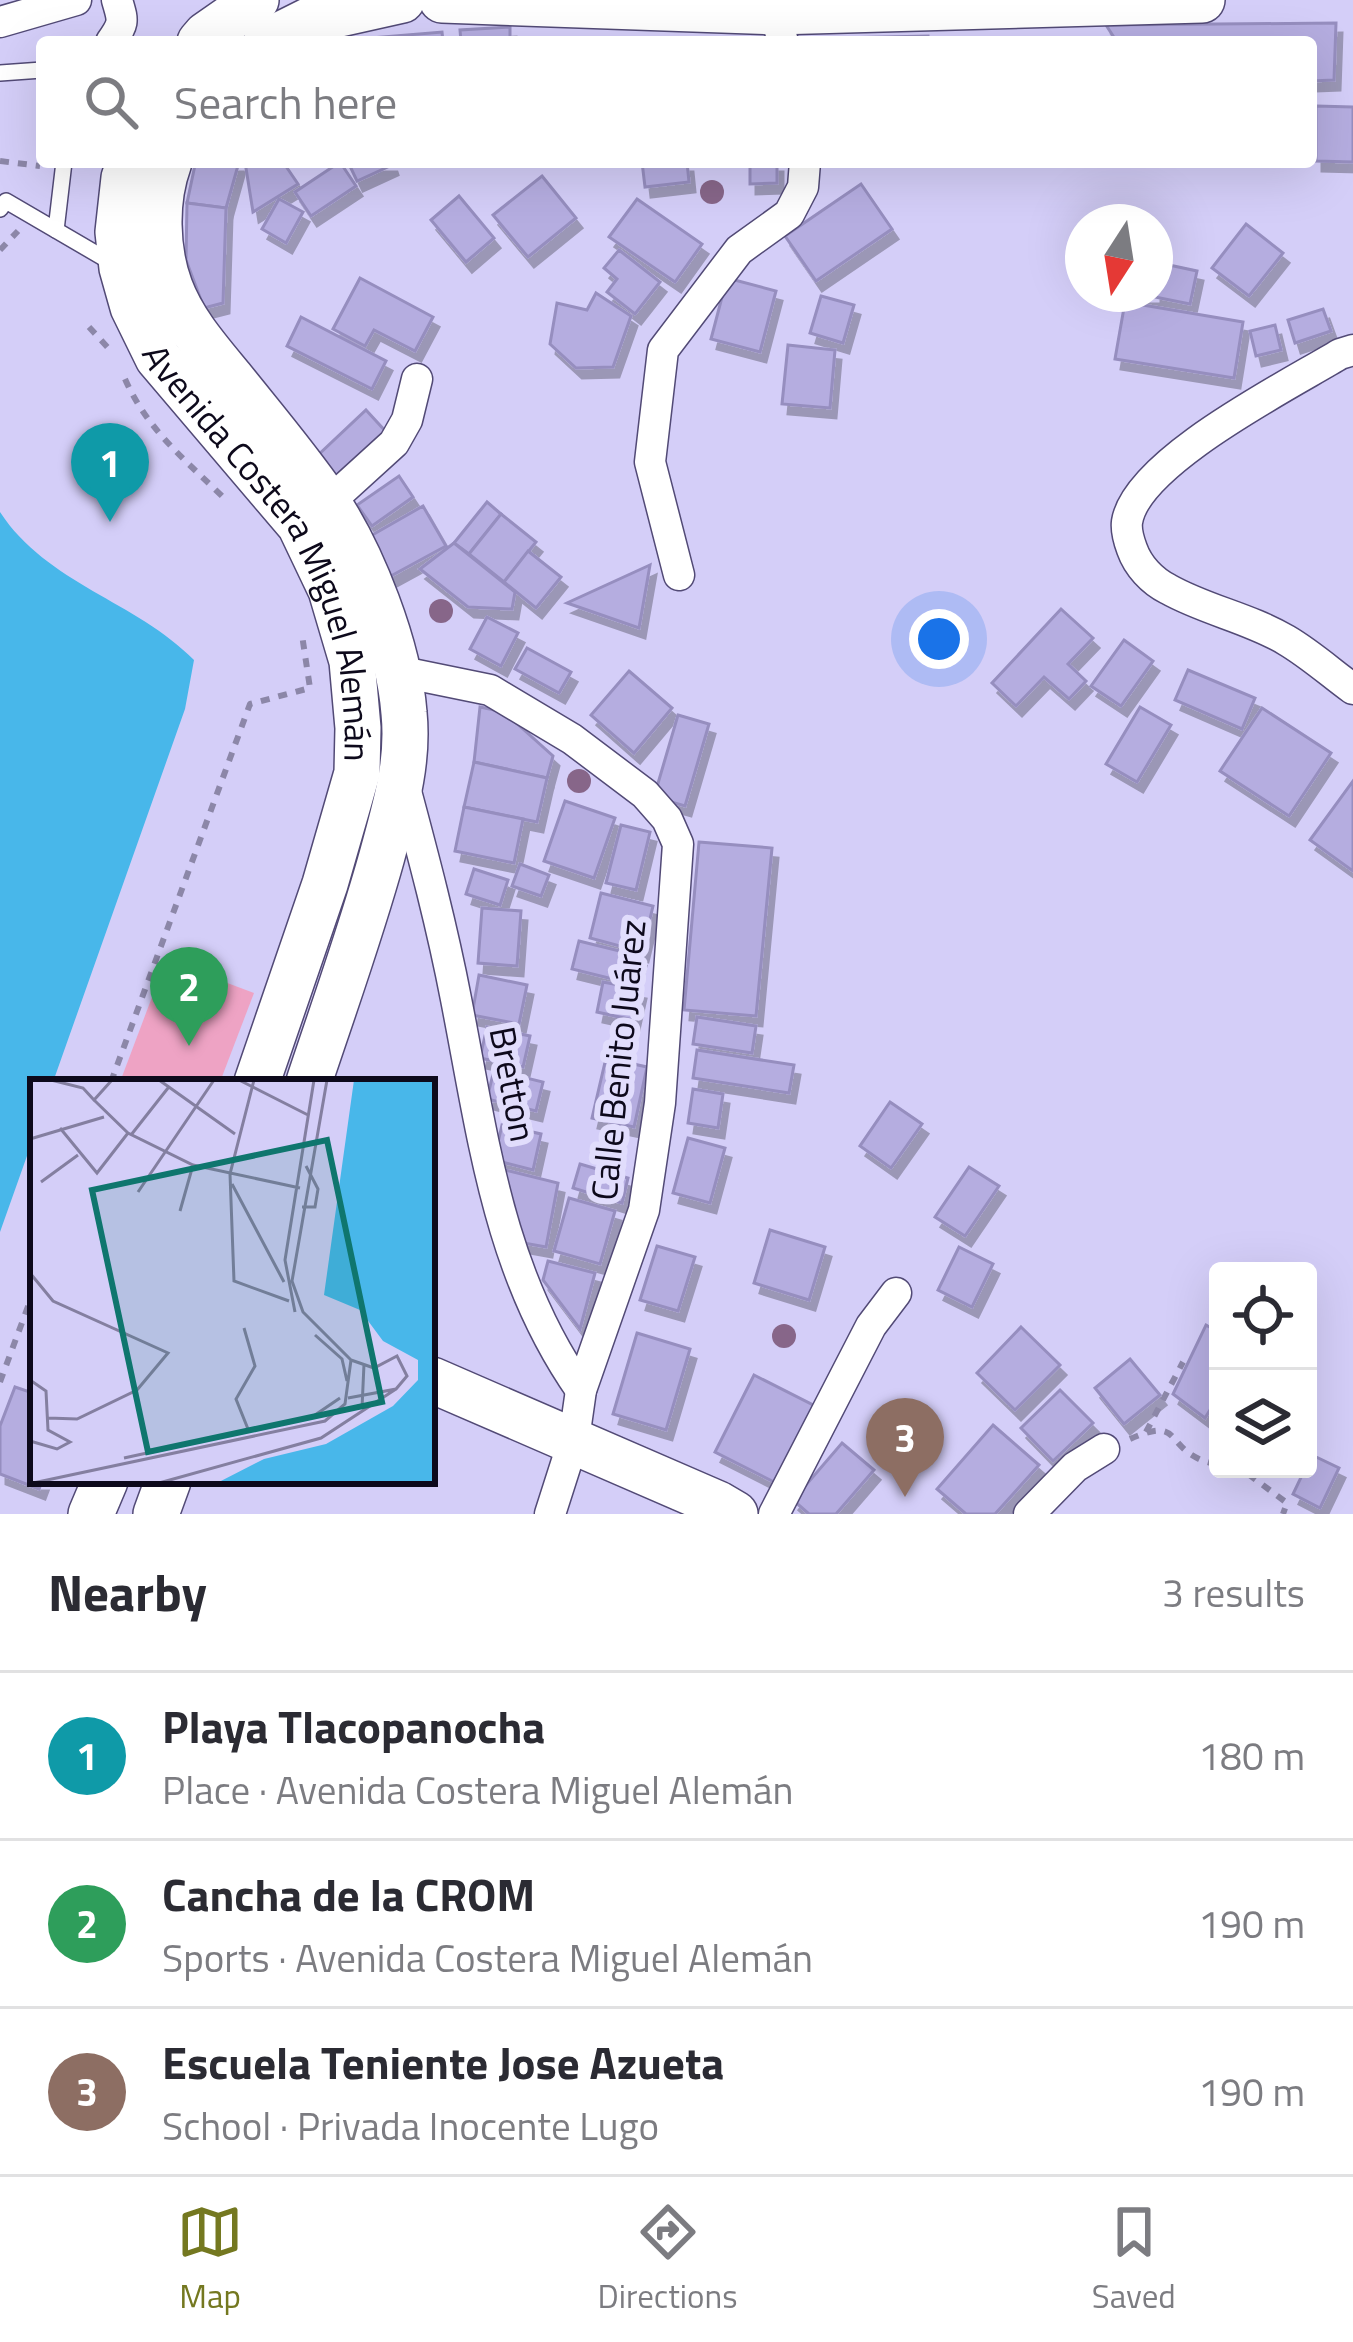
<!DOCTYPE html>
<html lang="en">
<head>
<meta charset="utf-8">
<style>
  body { margin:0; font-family:"Titillium Web",sans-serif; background:#f2f2f3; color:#2b2b33 }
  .controls { position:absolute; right:36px; bottom:36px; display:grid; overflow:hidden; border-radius:12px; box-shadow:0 12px 48px #0002 }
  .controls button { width:108px; height:108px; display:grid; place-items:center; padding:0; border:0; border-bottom:3px solid #e1e1e2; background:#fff; color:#2b2b33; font:60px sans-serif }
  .compass { position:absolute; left:1065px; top:204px; width:108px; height:108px; border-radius:50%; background:#fff; box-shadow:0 12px 48px #0002; rotate:192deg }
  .you { position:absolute; left:939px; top:639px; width:42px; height:42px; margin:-30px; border:9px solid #fff; border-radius:50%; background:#1a73e8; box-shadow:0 0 0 18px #1a73e833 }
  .badge { display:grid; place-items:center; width:78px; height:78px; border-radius:50%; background:#747820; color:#fff; font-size:39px; font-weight:700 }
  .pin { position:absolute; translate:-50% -99px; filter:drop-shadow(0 3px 6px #0008) }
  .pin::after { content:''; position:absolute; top:63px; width:42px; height:36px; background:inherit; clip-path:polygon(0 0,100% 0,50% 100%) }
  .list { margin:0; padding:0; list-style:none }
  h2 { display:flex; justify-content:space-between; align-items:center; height:156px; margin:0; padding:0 48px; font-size:51px }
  h2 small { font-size:39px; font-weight:400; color:#7c7c81 }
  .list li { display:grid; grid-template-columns:78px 1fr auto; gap:36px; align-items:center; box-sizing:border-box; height:168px; padding:0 48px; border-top:3px solid #e1e1e2 }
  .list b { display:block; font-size:45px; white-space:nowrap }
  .list p { margin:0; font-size:39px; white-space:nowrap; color:#7c7c81 }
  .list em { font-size:39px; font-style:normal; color:#7c7c81 }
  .icon { flex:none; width:66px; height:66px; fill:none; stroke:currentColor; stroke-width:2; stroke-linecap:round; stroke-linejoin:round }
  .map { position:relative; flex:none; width:1353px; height:1514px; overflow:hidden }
  .search { position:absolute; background:#fff; box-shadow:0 12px 48px #0002; left:36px; right:36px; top:36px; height:132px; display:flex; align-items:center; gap:30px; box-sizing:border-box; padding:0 42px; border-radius:12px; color:#7c7c81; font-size:45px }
  .sheet { height:660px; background:#fff }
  nav { display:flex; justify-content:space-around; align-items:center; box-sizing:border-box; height:168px; border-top:3px solid #e1e1e2; background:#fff; font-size:33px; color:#7c7c81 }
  nav a { display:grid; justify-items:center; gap:6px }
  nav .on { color:#747820 }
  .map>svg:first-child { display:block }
  .green { fill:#eea3c4 }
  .water { fill:#48b7ea }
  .building { fill:#b5ade0; stroke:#968ebf; stroke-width:3; filter:url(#shadow) }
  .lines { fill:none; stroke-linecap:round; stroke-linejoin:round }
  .lane-casing { stroke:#524a76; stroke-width:18 }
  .street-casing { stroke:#524a76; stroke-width:33 }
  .primary-casing { stroke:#524a76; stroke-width:48 }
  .path { stroke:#8c87a8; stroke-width:6; stroke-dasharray:9 9; stroke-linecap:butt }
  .lane { stroke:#fff; stroke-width:15 }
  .street { stroke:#fff; stroke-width:30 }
  .primary { stroke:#fff; stroke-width:45 }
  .tree { fill:#876689 }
  .labels { text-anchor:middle; stroke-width:12; stroke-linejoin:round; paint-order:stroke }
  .street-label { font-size:36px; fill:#0d091b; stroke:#e1ddfc }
  .inset-road { fill:none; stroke:#847fa0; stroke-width:3 }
  .view { fill:#0f766e; fill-opacity:0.15; stroke:#0f766e; stroke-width:6 }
  .inset-edge { fill:none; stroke:#0d091b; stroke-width:6 }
</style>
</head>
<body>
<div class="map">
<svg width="1353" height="1514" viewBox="0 0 1353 1514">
  <defs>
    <filter id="shadow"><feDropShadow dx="6" dy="10" stdDeviation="0" flood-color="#0004"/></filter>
  </defs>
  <rect width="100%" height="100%" fill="#d4cef8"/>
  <!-- green -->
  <path class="green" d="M166,960L254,993L220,1082H120Z"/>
  <!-- water -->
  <path class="water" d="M0,512C47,584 136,601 194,660L185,709L53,1082H33V1139L0,1232Z"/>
  <!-- building -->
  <g class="building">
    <path d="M1336,23L1334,80L1311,81V42H1117L1106,25Z"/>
    <path d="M510,27V42H461L460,30Z"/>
    <path d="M442,32L443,42H360V39Z"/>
    <path d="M928,36V42H838V38Z"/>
    <path d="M1316,106L1353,107V162L1316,161Z"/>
    <path d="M208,162H239L226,208L187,203L195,165Z"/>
    <path d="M245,162H283L298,184L253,212Z"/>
    <path d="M340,162L356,186L311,216L295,192Z"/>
    <path d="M348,162H391L392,165L357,181Z"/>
    <path d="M642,162H687L689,182L645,187Z"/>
    <path d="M750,162H777V183L750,184Z"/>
    <path d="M542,176L576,218L528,257L493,215Z"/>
    <path d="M861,184L892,229L816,281L785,236Z"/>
    <path d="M459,196L494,238L466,262L431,220Z"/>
    <path d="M279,199L303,212L286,243L262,229Z"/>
    <path d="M637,199L702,244L675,282L609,237Z"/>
    <path d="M187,203L226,208L223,303L204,308L186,260Z"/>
    <path d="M1246,224L1283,253L1249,296L1212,268Z"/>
    <path d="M619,250L660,282L635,314L607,292L617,279L604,268Z"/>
    <path d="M1155,262L1197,271L1190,304L1140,294H1155Z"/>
    <path d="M360,278L433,317L415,351L374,330L365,346L333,329Z"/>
    <path d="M727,278L776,291L760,352L711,339Z"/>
    <path d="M596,293L631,316L613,367L576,368L550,344L557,303L587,310Z"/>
    <path d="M821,296L854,305L843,343L810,333Z"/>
    <path d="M1125,302L1243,322L1234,378L1115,359Z"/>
    <path d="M1323,309L1331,331L1295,343L1288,320Z"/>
    <path d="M301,317L386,361L372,389L287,346Z"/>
    <path d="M1275,325L1281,350L1256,356L1250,331Z"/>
    <path d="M788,345L835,350L830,408L782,404Z"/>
    <path d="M366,410L388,434L338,479L316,457Z"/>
    <path d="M399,476L413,497L372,526L357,505Z"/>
    <path d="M487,502L501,514L469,554L454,543Z"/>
    <path d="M423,506L446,546L389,577L367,538Z"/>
    <path d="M501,514L536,542L504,582L469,554Z"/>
    <path d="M454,543L515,592L512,609L468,607L420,569Z"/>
    <path d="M528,551L561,577L536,608L504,582Z"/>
    <path d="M650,565L639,628L567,603Z"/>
    <path d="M1061,609L1093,638L1068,664L1086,681L1069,699L1044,677L1016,706L992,683Z"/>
    <path d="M487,617L518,633L501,666L470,649Z"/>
    <path d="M1124,640L1153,661L1121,706L1091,686Z"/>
    <path d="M527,648L571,672L559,693L515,669Z"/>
    <path d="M1188,670L1255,698L1242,729L1175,700Z"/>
    <path d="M629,671L672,708L634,753L591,715Z"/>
    <path d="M480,707L504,712L553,756L547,778L474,762Z"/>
    <path d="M1140,707L1171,725L1137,782L1106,764Z"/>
    <path d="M1262,708L1331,753L1289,816L1220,771Z"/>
    <path d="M678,715L709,724L685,806L654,797Z"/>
    <path d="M474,762L547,778L537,822L464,807Z"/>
    <path d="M1353,781V871L1310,840Z"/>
    <path d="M565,801L615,818L594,878L544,861Z"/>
    <path d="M464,807L523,819L514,863L455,851Z"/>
    <path d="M621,825L650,832L636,890L606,883Z"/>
    <path d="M699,842L772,848L756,1016L684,1010Z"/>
    <path d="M520,864L549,875L541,896L512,886Z"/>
    <path d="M474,869L508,880L500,905L466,894Z"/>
    <path d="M601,893L653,906L642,952L590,938Z"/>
    <path d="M482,908L521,911L517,966L478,963Z"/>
    <path d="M579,941L640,956L633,984L572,969Z"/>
    <path d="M479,975L527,985L519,1024L472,1015Z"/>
    <path d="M603,982L640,989L633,1020L597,1012Z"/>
    <path d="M697,1017L756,1026L752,1053L693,1044Z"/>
    <path d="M487,1027L530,1036L523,1067L480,1058Z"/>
    <path d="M697,1050L794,1065L789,1093L693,1078Z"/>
    <path d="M606,1058L647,1067L634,1127L592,1118Z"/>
    <path d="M494,1070L543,1082L536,1111L487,1099Z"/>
    <path d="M693,1089L723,1094L718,1128L688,1123Z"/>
    <path d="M890,1102L922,1124L891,1168L860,1146Z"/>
    <path d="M502,1125L541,1134L533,1170L494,1160Z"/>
    <path d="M688,1138L725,1148L710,1203L673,1193Z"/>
    <path d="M580,1164L628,1178L622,1203L573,1188Z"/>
    <path d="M969,1167L999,1186L965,1236L935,1217Z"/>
    <path d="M501,1169L558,1183L546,1247L518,1242Z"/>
    <path d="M569,1198L615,1211L600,1264L554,1251Z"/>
    <path d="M770,1230L825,1247L809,1300L754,1283Z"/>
    <path d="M657,1246L695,1257L678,1311L640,1300Z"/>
    <path d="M959,1247L993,1264L972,1307L938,1290Z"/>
    <path d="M548,1261L595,1273L580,1329L543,1280Z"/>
    <path d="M1206,1325L1218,1332V1397L1205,1418L1173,1394Z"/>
    <path d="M1021,1327L1060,1365L1015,1410L977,1373Z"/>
    <path d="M637,1333L690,1349L666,1430L613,1414Z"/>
    <path d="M1130,1359L1160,1395L1124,1424L1095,1388Z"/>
    <path d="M754,1375L819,1408L780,1485L715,1452Z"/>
    <path d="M15,1387L33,1393V1481H42L39,1489L0,1474V1426Z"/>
    <path d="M1060,1390L1093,1423L1053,1461L1021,1428Z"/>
    <path d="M993,1425L1039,1465L995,1514H966L937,1489Z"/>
    <path d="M842,1443L874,1470L836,1514H809L793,1500Z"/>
    <path d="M1312,1455L1339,1468L1320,1508L1293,1494L1305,1469H1308Z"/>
  </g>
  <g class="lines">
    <defs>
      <g id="lane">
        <path d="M0,73L42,70"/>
        <path d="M0,209L6,201L114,264"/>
        <path d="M56,230L64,162"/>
      </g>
      <g id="street">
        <path d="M775,12L783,42"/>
        <path d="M0,22L76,0"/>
        <path d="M111,42C125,22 123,21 117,0"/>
        <path d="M1353,350L1340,354C1289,385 1136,462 1127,522C1126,530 1129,541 1132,549C1138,566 1152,581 1168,589C1205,610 1249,618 1286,640C1310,654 1331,673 1353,689"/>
        <path d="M328,503L394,443L407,420L417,379"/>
        <path d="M679,575L650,462L663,350L739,250L789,214L803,187L805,162"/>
        <path d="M397,671L490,690L572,739L645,794L667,819L678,844L660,1103L644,1210L581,1390L574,1439L550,1514"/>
        <path d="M404,784C423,855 442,926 456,999C483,1136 498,1272 581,1390"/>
        <path d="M774,1514L871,1326L896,1293"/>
        <path d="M1029,1514L1075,1467L1104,1449"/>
      </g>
      <g id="primary">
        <path d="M442,0L775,12L1202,0"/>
        <path d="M200,42L206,35L256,0"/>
        <path d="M266,42L308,21L402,0"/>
        <path id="s1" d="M130,162L124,178L118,232L122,268L133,307L158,358L300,525L331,590L352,661L358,728L357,773L325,884L257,1082"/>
        <path d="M169,162C155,200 156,249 170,287C183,322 208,350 231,378C263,418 297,458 326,500C363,555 399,647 404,713C409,763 395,808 382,856C361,932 334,1007 309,1082"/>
        <path d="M432,1380L718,1504L735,1514"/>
        <path d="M91,1514L105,1481"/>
        <path d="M156,1514L168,1481"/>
      </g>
    </defs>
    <!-- lane casing -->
    <use href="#lane" class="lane-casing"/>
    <!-- street casing -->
    <use href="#street" class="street-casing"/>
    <!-- primary casing -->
    <use href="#primary" class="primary-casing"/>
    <!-- path -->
    <g class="path">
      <path d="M0,161L40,166"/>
      <path d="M0,250L18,231"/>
      <path d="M89,327L111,351"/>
      <path d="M125,379C147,429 184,459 223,497"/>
      <path d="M111,1082L250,704L310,688L302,635"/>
      <path d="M0,1382L33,1293"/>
      <path d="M1146,1432L1183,1362"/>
      <path d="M1130,1439C1180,1417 1165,1443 1199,1459C1205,1462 1212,1463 1218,1465"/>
      <path d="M1231,1469L1248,1474L1287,1503L1283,1514"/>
    </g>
    <!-- lane -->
    <use href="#lane" class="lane"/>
    <!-- street -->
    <use href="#street" class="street"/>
    <!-- primary -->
    <use href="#primary" class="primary"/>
  </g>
  <!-- trees -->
  <g class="tree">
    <circle cx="712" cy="192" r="12"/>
    <circle cx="441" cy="611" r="12"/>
    <circle cx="579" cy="781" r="12"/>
    <circle cx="784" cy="1336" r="12"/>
  </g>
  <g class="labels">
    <!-- street labels -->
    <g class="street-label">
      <text dy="13" stroke="none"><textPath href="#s1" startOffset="432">Avenida Costera Miguel Alemán</textPath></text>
      <text transform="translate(618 1060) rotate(-84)" y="13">Calle Benito Juárez</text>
      <text transform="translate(513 1084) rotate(79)" y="13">Bretton</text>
    </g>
  </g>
  <!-- overview -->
  <g transform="translate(30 1079)">
    <rect width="405" height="405" fill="#d4cef8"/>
    <path d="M324,1H405V404H187L234,380L296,365L363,327L388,301V281L353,262L330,231L294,216Z" fill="#48b7ea"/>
    <path class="inset-road" d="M21,1L53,9L64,21L82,1M129,1L205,55M209,1L278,36M224,1L200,95L204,202L259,222M64,21L98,54L163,86L270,109M30,49L67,94L98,54M101,56L138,9M0,60L74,38M11,103L48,76M202,105L254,203M108,113L184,1M272,128H285L288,110L276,87M150,132L163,86M0,194L23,222L138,274L107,311L47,340L18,339M265,233L255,181L284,1M214,249L225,287L206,320L218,350M285,256L312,280L317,302M0,301L16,312L18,351L40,363L27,370L0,362M318,319L366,310L377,297L367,277L344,289L321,281M332,329L334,285M94,379L282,338L310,319M3,404L295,342L315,325L321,281L273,233L262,202L297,1M129,404L291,359L366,310"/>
    <path class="view" d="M297,61L352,323L118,373L62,111Z"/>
    <rect width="405" height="405" class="inset-edge"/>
  </g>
</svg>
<div class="controls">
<button><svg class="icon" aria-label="locate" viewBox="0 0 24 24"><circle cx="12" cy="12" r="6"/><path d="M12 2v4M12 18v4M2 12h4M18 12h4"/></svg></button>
<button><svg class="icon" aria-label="layers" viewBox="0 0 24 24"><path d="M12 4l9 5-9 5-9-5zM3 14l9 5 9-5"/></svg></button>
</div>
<svg class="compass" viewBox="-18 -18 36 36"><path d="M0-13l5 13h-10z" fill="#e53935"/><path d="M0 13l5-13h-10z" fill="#7c7c81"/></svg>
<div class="you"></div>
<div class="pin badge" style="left:110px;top:522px;background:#0f9aa8">1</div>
<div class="pin badge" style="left:189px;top:1046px;background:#2e9e5b">2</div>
<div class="pin badge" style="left:905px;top:1497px;background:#8d6e63">3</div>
<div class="search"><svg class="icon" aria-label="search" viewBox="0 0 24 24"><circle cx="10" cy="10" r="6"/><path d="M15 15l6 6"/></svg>Search here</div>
</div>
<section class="sheet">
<h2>Nearby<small>3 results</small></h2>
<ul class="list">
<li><span class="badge" style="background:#0f9aa8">1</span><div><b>Playa Tlacopanocha</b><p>Place · Avenida Costera Miguel Alemán</p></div><em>180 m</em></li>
<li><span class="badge" style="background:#2e9e5b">2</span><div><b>Cancha de la CROM</b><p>Sports · Avenida Costera Miguel Alemán</p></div><em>190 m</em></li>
<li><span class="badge" style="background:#8d6e63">3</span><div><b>Escuela Teniente Jose Azueta</b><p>School · Privada Inocente Lugo</p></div><em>190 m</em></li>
</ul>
</section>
<nav>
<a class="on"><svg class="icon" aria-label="map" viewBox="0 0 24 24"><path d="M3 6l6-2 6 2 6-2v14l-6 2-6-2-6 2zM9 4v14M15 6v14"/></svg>Map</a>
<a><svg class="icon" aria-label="directions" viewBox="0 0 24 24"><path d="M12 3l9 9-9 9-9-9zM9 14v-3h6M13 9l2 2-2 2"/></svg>Directions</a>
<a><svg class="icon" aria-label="saved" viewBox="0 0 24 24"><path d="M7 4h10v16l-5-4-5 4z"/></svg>Saved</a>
</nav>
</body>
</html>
